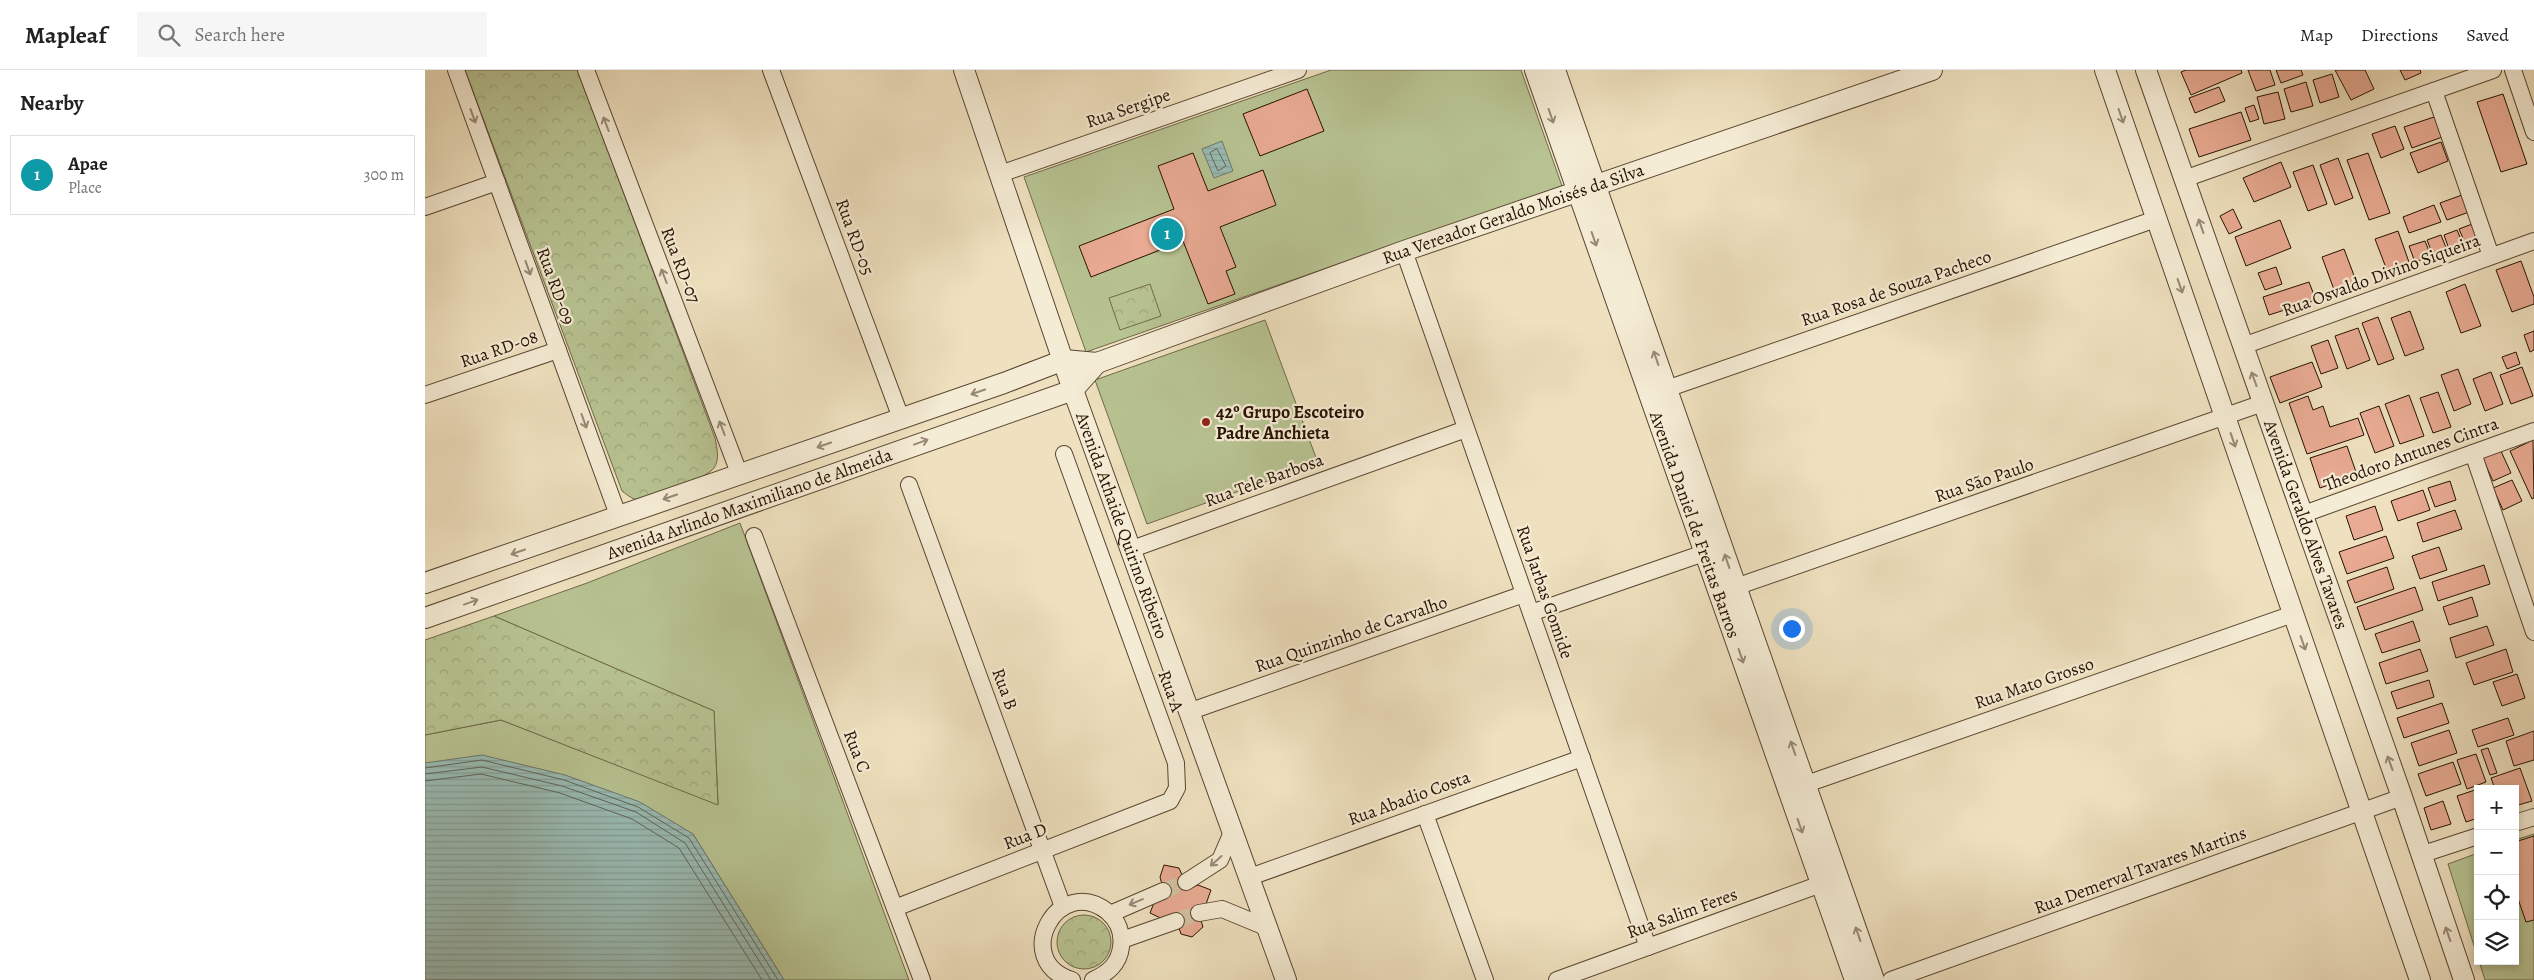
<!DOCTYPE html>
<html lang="en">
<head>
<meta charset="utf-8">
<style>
  body { margin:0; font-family:Alegreya,serif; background:#f6f6f6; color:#222 }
  .controls { position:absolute; right:15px; bottom:15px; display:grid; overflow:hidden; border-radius:0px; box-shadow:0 2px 8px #0003 }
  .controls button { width:45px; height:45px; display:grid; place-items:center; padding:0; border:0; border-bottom:1px solid #e0e0e0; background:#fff; color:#222; font:25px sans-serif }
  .you { position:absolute; left:1366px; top:558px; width:18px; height:18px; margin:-12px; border:4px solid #fff; border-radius:50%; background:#1a73e8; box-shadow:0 0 0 8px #1a73e833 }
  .badge { display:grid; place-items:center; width:32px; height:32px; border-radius:50%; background:#db2777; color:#fff; font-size:16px; font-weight:700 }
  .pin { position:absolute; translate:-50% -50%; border:2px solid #fff; box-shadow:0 1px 5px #0006 }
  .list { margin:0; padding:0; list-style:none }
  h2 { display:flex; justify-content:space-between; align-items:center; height:65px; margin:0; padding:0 20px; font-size:21px }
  h2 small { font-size:16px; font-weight:400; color:#767676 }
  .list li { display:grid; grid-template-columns:32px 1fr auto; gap:15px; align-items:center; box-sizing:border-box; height:80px; margin:0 10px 10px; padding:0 10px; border:1px solid #e0e0e0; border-radius:0px }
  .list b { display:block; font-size:19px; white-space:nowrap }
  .list p { margin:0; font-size:16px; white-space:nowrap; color:#767676 }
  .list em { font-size:16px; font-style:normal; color:#767676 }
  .icon { flex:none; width:28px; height:28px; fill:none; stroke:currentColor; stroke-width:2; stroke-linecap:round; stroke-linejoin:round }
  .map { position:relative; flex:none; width:2109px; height:910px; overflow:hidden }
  header { display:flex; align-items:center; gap:30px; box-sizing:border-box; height:70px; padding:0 25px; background:#fff; border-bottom:1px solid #e0e0e0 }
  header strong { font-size:24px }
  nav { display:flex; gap:28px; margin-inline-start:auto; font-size:18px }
  .search { width:350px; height:45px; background:#f6f6f6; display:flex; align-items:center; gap:12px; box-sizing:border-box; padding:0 18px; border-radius:0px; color:#767676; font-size:19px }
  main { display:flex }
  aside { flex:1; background:#fff }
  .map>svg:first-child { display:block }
  .grass { fill:#b8c392; stroke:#6f6a4a }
  .forest { fill:url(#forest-crowns); stroke:#6f6a4a }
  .water { fill:url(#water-rules); stroke:#6c786d }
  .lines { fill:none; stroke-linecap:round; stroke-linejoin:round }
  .shore { stroke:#60675b; stroke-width:1 }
  .building { fill:#e9ab93; stroke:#261101 }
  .minor-tunnel { stroke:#d1c2a2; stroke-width:16; stroke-dasharray:16 8; stroke-linecap:butt }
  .minor-casing { stroke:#584530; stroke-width:18 }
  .tertiary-casing { stroke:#584530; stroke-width:22 }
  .minor { stroke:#f5ecd5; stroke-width:16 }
  .tertiary { stroke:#f5ecd5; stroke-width:20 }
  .oneway { stroke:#988976 }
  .poi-dot { fill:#8f2418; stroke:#f5ecd5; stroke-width:2 }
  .labels { text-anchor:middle; stroke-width:4.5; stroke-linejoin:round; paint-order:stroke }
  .street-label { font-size:18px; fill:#261101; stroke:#f5ecd5 }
  .poi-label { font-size:18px; font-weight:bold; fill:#261101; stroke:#f5ecd5; text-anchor:start }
</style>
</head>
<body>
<header>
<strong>Mapleaf</strong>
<div class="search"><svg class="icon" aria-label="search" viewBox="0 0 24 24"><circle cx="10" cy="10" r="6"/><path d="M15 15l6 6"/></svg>Search here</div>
<nav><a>Map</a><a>Directions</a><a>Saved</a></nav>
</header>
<main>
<aside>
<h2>Nearby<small></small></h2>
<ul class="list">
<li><span class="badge" style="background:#0f9aa8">1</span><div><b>Apae</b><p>Place</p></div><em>300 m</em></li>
</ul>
</aside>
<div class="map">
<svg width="2109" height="910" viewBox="0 0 2109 910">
  <defs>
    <pattern id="forest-crowns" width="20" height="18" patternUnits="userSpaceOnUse" patternTransform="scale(1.25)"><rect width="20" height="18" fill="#b8c392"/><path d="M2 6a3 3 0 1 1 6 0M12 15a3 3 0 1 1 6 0" fill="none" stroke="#9ea67c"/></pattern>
    <pattern id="water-rules" width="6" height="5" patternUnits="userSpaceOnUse" patternTransform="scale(1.25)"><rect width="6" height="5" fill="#9abdb5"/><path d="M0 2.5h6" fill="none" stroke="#85a19a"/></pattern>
  </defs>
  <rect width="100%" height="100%" fill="#efe1bf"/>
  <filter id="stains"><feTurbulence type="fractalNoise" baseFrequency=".004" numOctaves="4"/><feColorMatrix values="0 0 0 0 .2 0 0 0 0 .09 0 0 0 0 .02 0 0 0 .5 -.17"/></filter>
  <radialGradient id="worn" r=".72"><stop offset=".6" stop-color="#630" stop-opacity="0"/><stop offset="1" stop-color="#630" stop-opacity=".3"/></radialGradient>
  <!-- grass -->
  <g class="grass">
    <path d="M906,0H1096L1137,116L661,282L599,107Z"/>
    <path d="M840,250L893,393L722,454L670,310Z"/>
    <path d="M315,453L484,910H359L268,764L0,693V665L76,650L293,734L289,641L69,546L162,513Z"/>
    <path d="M2109,764V910H2060L2054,891H2090V770Z"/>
    <path d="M2053,783V888L2023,794Z"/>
  </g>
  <!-- forest -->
  <g class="forest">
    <path d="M40,0H153L290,368C292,378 295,389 289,398C283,407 230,428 218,430C210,431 203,426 197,421Z"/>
    <path d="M725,214L736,246L695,260L684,228Z"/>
    <path d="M69,546L289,641L293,735L76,650L0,665V570Z"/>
    <circle cx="659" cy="872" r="27"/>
  </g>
  <!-- water -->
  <g class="water">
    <path d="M797,71L808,101L789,108L777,79Z"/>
    <path d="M57,685L140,705L215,732L268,764L359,910H0V693Z"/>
  </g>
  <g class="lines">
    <!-- shore -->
    <g class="shore">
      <path d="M792,79L801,96L793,101L785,83Z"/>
      <path d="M0,698L57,690L139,710L213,737L264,768L353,910"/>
      <path d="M0,704L57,697L137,716L211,742L260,773L346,910"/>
      <path d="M0,711L56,704L135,723L207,749L254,778L337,910"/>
    </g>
  </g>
  <!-- building -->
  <g class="building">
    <path d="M1761,0H1816L1817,3L1766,25L1756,2Z"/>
    <path d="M1823,0H1845L1850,15L1831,21Z"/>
    <path d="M1851,0H1876L1878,5L1856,13Z"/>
    <path d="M1910,0H1940L1949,19L1926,30Z"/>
    <path d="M1975,0H1995L1996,3L1980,10Z"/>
    <path d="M1907,4L1914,27L1895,33L1888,10Z"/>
    <path d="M1881,12L1888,36L1866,42L1859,19Z"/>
    <path d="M1794,17L1800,31L1770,43L1764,28Z"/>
    <path d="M882,19L899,61L835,86L818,44Z"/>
    <path d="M1853,22L1860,49L1839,54L1832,27Z"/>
    <path d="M2078,24L2102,94L2076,102L2052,32Z"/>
    <path d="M1829,35L1834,49L1825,52L1820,38Z"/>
    <path d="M1816,42L1826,70L1774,87L1764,59Z"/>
    <path d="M2012,46L2020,66L1987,78L1979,57Z"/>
    <path d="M1970,56L1979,79L1956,88L1947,64Z"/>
    <path d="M2016,72L2023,91L1993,103L1985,83Z"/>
    <path d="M768,83L783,121L838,100L851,135L795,157L811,197L801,201L810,224L783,234L758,171L666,207L654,176L749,139L733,96Z"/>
    <path d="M1943,83L1965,143L1944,150L1922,90Z"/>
    <path d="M1913,88L1928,128L1910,135L1895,95Z"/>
    <path d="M1856,92L1866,117L1829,132L1818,108Z"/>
    <path d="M1888,95L1902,134L1883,141L1868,102Z"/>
    <path d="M2037,125L2044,142L2022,150L2015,133Z"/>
    <path d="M2009,135L2016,152L1984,163L1978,147Z"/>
    <path d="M1808,139L1817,158L1804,164L1795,146Z"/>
    <path d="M1855,150L1866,178L1821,196L1810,167Z"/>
    <path d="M2050,153L2055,167L2040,173L2034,159Z"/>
    <path d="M2032,160L2038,174L2024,179L2019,165Z"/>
    <path d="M1973,161L1985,195L1963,203L1950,169Z"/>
    <path d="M2016,165L2022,180L2008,185L2002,170Z"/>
    <path d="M2000,171L2006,186L1990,192L1984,176Z"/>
    <path d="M1919,179L1933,216L1911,225L1897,187Z"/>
    <path d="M2096,191L2109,227V234L2087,242L2071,200Z"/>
    <path d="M1851,197L1857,214L1840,220L1833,203Z"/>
    <path d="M1884,212L1891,230L1844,245L1838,227Z"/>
    <path d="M2040,214L2056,256L2036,263L2021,222Z"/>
    <path d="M1985,241L1999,279L1980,286L1966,248Z"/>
    <path d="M1953,247L1969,289L1953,295L1937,253Z"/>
    <path d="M1933,258L1945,290L1922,299L1910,266Z"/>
    <path d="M2109,261V280L2105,282L2099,265Z"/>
    <path d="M1903,270L1913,298L1896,304L1886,276Z"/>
    <path d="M2091,282L2095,294L2082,299L2077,287Z"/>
    <path d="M1887,292L1897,317L1855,333L1845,307Z"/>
    <path d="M2097,297L2108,326L2086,334L2075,305Z"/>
    <path d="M2033,299L2046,334L2029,341L2016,305Z"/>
    <path d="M2066,302L2078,334L2060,341L2048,309Z"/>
    <path d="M2013,322L2026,357L2008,363L1995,328Z"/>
    <path d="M1984,325L1999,366L1975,374L1960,334Z"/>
    <path d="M1883,326L1888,340L1898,336L1905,357L1933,348L1939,365L1882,384L1864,333Z"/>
    <path d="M1954,336L1969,376L1950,383L1935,343Z"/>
    <path d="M2108,370L2109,428L2107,429L2085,381Z"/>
    <path d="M1922,376L1932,405L1895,418L1885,388Z"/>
    <path d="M2075,379L2086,403L2068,411L2057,387Z"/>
    <path d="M2087,410L2097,431L2078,440L2068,418Z"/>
    <path d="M2025,411L2031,430L2010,437L2003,418Z"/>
    <path d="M1998,420L2005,440L1973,451L1966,431Z"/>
    <path d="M1950,436L1958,460L1929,470L1921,446Z"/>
    <path d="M2030,440L2037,459L1998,472L1992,453Z"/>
    <path d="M1961,466L1969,488L1922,504L1914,482Z"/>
    <path d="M2014,477L2022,500L1995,509L1987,486Z"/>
    <path d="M2059,495L2065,514L2013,531L2007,512Z"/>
    <path d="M1962,497L1969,519L1930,533L1922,511Z"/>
    <path d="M1990,517L1998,540L1940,560L1932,537Z"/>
    <path d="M2047,527L2053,546L2024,555L2018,537Z"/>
    <path d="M1988,551L1995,571L1957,583L1950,564Z"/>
    <path d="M2062,556L2069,575L2031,588L2025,568Z"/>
    <path d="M1995,579L2003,601L1961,614L1954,593Z"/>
    <path d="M2081,579L2088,602L2049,615L2041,593Z"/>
    <path d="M2092,604L2100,628L2077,636L2068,612Z"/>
    <path d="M2004,610L2009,627L1972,639L1966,622Z"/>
    <path d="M2017,633L2024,653L1979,668L1972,648Z"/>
    <path d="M2083,648L2089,665L2053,677L2047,660Z"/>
    <path d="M2024,660L2032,683L1994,696L1986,673Z"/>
    <path d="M2109,661V690L2089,696L2081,671Z"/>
    <path d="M2063,678L2072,703L2065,705L2056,680Z"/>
    <path d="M2051,684L2061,712L2042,719L2032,690Z"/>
    <path d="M2028,692L2036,714L2001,726L1993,704Z"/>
    <path d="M2095,698L2107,731L2090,736V719H2070L2066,708Z"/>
    <path d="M2053,719V748L2041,752L2032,726Z"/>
    <path d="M2018,731L2026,754L2006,760L1999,738Z"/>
    <path d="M2109,766V850L2101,852L2090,820V772Z"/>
    <path d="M739,795L754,798L763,819L773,815L786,820L781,834L772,838L778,857L767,867L756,864L751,849L744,852L725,843L732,825L739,822L735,807Z"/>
  </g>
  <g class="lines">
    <!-- minor-tunnel -->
    <g class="minor-tunnel">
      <path d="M738,821L761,812"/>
      <path d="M751,851L774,843"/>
    </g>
    <defs>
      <g id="minor">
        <path d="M31,0L193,445"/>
        <path d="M161,0L314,403"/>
        <path d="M346,0L476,348"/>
        <path d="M2088,0L2109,62"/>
        <path d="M2009,21L2066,186"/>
        <path d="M575,104L873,0"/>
        <path d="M1759,109L2068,0"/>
        <path d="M0,137L72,112"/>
        <path d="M979,181L1223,877"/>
        <path d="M1818,276L2109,171"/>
        <path d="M1230,323L1731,149"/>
        <path d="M0,325L133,280"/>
        <path d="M2048,383L2109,562"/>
        <path d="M484,415L638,837"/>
        <path d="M1876,445L2109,361"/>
        <path d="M329,466L497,910"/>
        <path d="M707,479L1041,359"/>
        <path d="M1299,521L1838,333"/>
        <path d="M1106,543L1279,483"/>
        <path d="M766,641L1099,524"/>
        <path d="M1370,718L1868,544"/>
        <path d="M1000,744L1060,910"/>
        <path d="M2090,753L2109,747"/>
        <path d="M1995,785L2053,766"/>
        <path d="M825,807L1157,688"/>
        <path d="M761,812L795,790L808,760"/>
        <path d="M470,838L745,731L752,718L751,693L639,384"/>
        <path d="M774,843L797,839L843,858"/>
        <path d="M685,844L738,821"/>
        <path d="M697,870L751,851"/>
        <path d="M647,910C585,891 633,802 683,842C693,851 698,864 696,877C694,894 683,903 668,910"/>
        <path d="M1132,910L1396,814"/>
        <path d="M1466,910L1977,727"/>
      </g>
      <g id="tertiary">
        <path id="s1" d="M539,0L648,320L861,910"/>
        <path id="s2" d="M1110,0L1430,910"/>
        <path d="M1130,0L1449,910"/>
        <path d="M1680,0L1995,910"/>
        <path id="s3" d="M1721,0L1977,727L2039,910"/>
        <path id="s4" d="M0,513L579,313L639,290L672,293L979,181L1507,0"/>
        <path id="s5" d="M0,548L648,320L672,293"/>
      </g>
    </defs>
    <!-- minor casing -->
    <use href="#minor" class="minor-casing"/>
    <!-- tertiary casing -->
    <use href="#tertiary" class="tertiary-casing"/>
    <!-- minor -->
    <use href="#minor" class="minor"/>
    <!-- tertiary -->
    <use href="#tertiary" class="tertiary"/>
  </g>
  <!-- one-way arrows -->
  <defs><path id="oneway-shaft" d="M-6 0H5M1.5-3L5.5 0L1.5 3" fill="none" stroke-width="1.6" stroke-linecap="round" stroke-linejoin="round" transform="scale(1.25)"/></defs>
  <g class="oneway">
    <use href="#oneway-shaft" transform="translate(48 46) rotate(70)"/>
    <use href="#oneway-shaft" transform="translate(1126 46) rotate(71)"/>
    <use href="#oneway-shaft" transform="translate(1696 46) rotate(71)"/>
    <use href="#oneway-shaft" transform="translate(181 54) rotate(-111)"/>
    <use href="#oneway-shaft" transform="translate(1776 156) rotate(-109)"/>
    <use href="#oneway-shaft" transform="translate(1169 169) rotate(71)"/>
    <use href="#oneway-shaft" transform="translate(103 198) rotate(70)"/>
    <use href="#oneway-shaft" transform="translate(239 206) rotate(-111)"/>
    <use href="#oneway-shaft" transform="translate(1755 216) rotate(71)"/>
    <use href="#oneway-shaft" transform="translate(1231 288) rotate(-109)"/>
    <use href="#oneway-shaft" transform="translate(1829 309) rotate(-110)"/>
    <use href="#oneway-shaft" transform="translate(553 322) rotate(161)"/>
    <use href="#oneway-shaft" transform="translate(159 351) rotate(70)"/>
    <use href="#oneway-shaft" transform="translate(297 358) rotate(-111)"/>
    <use href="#oneway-shaft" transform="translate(1808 370) rotate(71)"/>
    <use href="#oneway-shaft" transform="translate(496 372) rotate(-20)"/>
    <use href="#oneway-shaft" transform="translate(399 375) rotate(161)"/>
    <use href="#oneway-shaft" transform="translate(245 427) rotate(161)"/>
    <use href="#oneway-shaft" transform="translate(93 482) rotate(161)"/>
    <use href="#oneway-shaft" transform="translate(1302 491) rotate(-109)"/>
    <use href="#oneway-shaft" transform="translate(46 532) rotate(-20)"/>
    <use href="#oneway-shaft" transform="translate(1878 573) rotate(71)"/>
    <use href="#oneway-shaft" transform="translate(1316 586) rotate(71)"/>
    <use href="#oneway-shaft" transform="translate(1368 678) rotate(-109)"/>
    <use href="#oneway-shaft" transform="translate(1965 693) rotate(-110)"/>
    <use href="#oneway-shaft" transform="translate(1375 756) rotate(71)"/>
    <use href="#oneway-shaft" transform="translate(791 791) rotate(138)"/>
    <use href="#oneway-shaft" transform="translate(711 832) rotate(157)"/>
    <use href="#oneway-shaft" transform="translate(1433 864) rotate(-109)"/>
    <use href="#oneway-shaft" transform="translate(2023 864) rotate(-109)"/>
  </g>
  <!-- markers -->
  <circle class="poi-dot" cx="781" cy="352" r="5"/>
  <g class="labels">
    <!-- street labels -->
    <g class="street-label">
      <text transform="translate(703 38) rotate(-19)" y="6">Rua Sergipe</text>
      <text dy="6" stroke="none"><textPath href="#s4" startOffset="1152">Rua Vereador Geraldo Moisés da Silva</textPath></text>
      <text transform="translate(430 167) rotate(70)" y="6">Rua RD-05</text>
      <text transform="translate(256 195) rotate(69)" y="6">Rua RD-07</text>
      <text transform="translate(1956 205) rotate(-20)" y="6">Rua Osvaldo Divino Siqueira</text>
      <text transform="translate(131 216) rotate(70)" y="6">Rua RD-09</text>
      <text transform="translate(1471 218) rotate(-19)" y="6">Rua Rosa de Souza Pacheco</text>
      <text transform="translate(74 279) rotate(-19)" y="6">Rua RD-08</text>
      <text transform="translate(1986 384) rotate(-20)" y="6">Theodoro Antunes Cintra</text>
      <text transform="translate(839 410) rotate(-20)" y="6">Rua Tele Barbosa</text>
      <text transform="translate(1559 410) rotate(-19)" y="6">Rua São Paulo</text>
      <text dy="6" stroke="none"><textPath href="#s5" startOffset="344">Avenida Arlindo Maximiliano de Almeida</textPath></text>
      <text dy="6" stroke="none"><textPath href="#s2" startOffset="482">Avenida Daniel de Freitas Barros</textPath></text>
      <text dy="6" stroke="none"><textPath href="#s3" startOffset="482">Avenida Geraldo Alves Tavares</textPath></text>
      <text dy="6" stroke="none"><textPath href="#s1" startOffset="482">Avenida Athaide Quirino Ribeiro</textPath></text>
      <text transform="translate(1120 522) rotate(71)" y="6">Rua Jarbas Gomide</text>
      <text transform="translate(926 564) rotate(-19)" y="6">Rua Quinzinho de Carvalho</text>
      <text transform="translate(1609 613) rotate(-19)" y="6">Rua Mato Grosso</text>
      <text transform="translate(580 619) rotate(70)" y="6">Rua B</text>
      <text transform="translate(746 621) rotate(70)" y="6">Rua A</text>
      <text transform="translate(432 681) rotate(69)" y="6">Rua C</text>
      <text transform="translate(984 728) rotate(-20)" y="6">Rua Abadio Costa</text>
      <text transform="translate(600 766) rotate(-21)" y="6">Rua D</text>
      <text transform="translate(1715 800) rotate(-20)" y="6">Rua Demerval Tavares Martins</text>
      <text transform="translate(1257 843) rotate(-20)" y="6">Rua Salim Feres</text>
    </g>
    <!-- poi labels -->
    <g class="poi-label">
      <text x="791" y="348">42º Grupo Escoteiro<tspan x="791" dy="21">Padre Anchieta</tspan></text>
    </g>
  </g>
  <rect width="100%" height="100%" filter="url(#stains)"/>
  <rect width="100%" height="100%" fill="url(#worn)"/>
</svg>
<div class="controls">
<button>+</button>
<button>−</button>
<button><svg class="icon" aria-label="locate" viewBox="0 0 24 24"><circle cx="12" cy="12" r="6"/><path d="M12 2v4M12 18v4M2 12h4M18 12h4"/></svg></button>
<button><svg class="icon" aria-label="layers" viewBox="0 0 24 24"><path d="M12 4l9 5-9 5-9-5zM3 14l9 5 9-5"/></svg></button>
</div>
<div class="you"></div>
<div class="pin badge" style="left:742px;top:164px;background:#0f9aa8">1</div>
</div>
</main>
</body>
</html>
